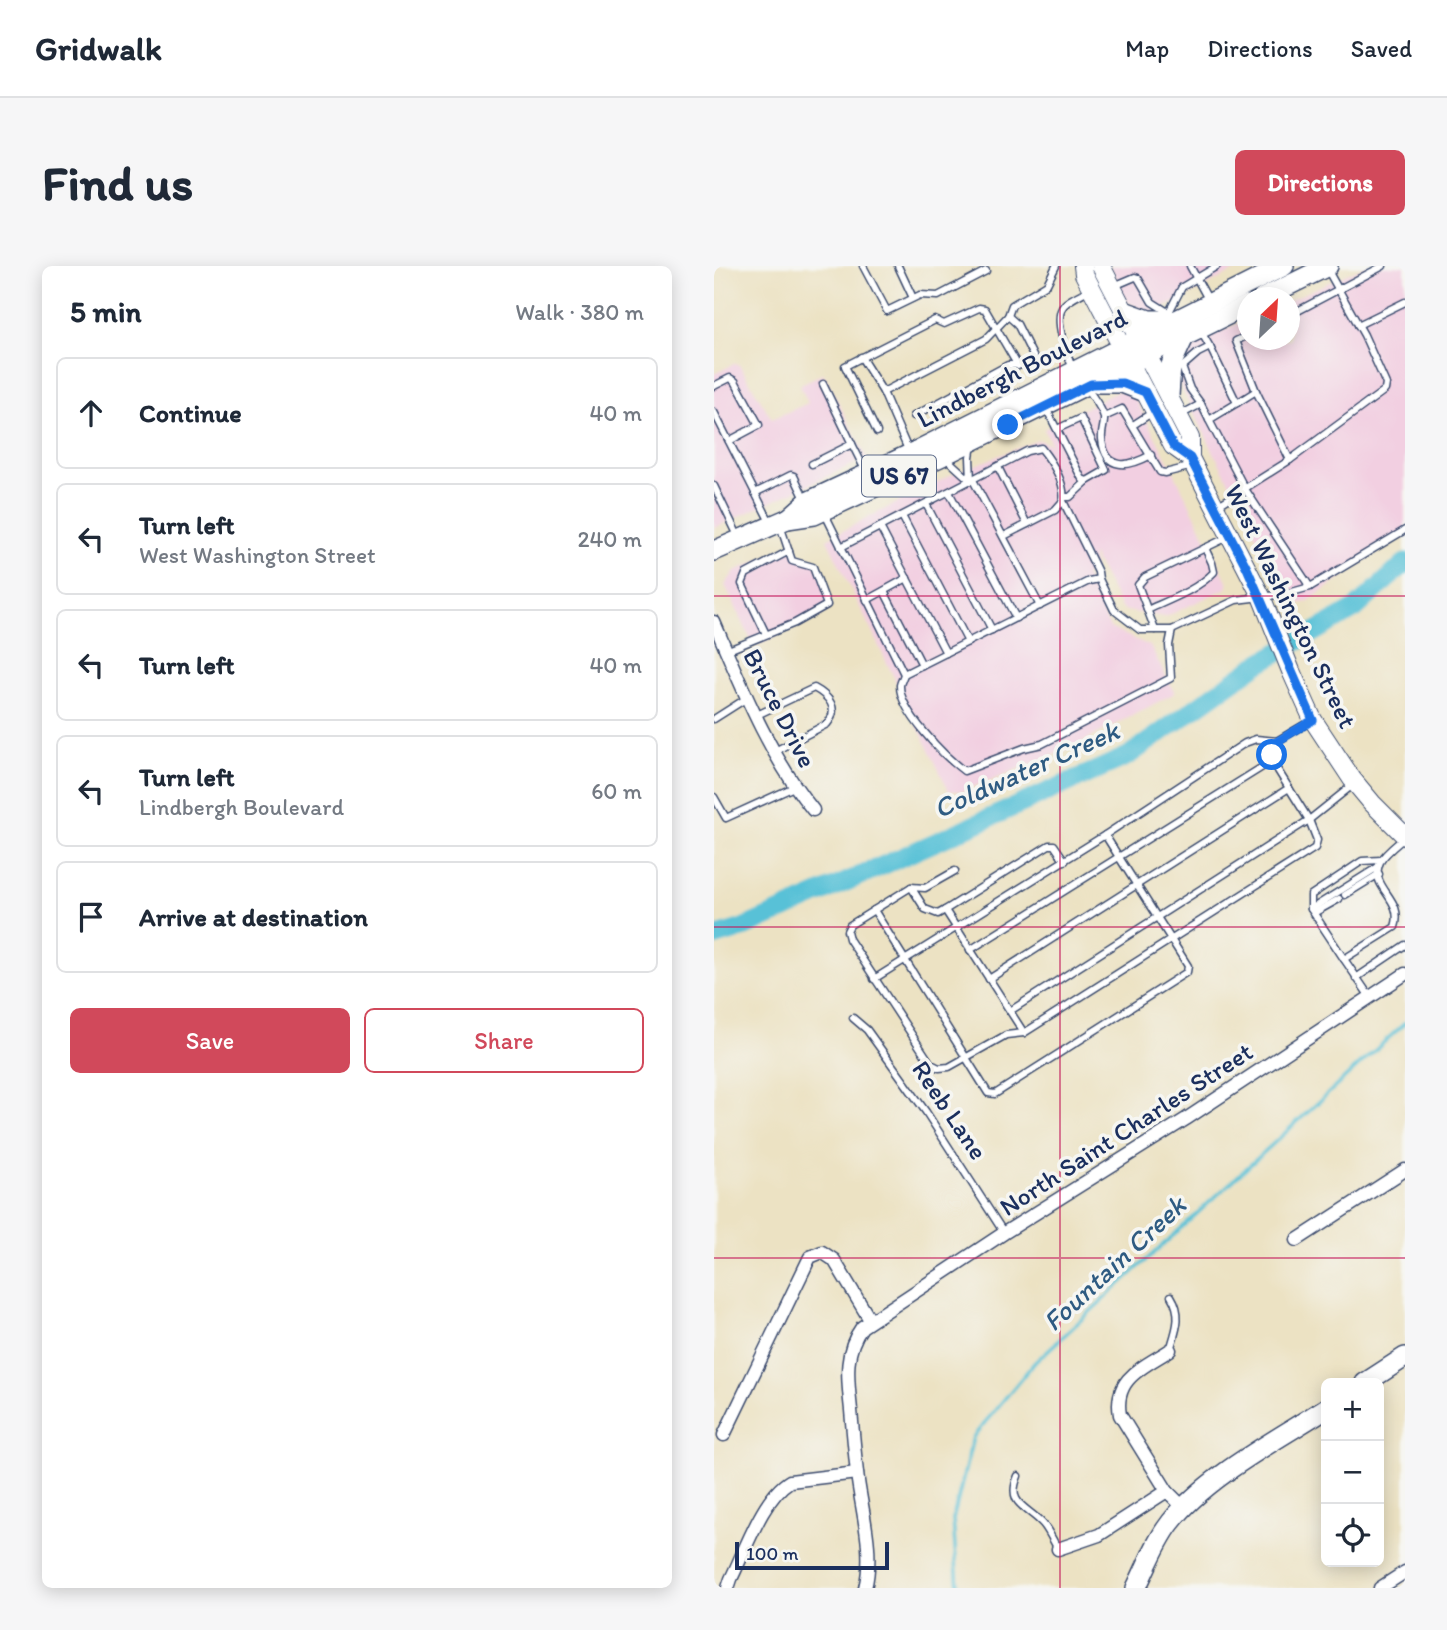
<!DOCTYPE html>
<html lang="en">
<head>
<meta charset="utf-8">
<style>
  body { margin:0; font-family:Itim,sans-serif; background:#f6f6f7; color:#1f2937 }
  .controls { position:absolute; right:21px; bottom:21px; display:grid; overflow:hidden; border-radius:10px; box-shadow:0 4px 18px #0003 }
  .controls button { width:63px; height:63px; display:grid; place-items:center; padding:0; border:0; border-bottom:2px solid #e0e1e3; background:#fff; color:#1f2937; font:35px sans-serif }
  .compass { position:absolute; left:523px; top:21px; width:63px; height:63px; border-radius:50%; background:#fff; box-shadow:0 4px 18px #0003; rotate:25deg }
  .scale { position:absolute; left:21px; bottom:18px; width:154px; box-sizing:border-box; padding-left:7px; border:4px solid #1b2f5e; border-top:0; font-size:19px; line-height:24px; white-space:nowrap; color:#1b2f5e; -webkit-text-stroke:5px #f6f6f2; paint-order:stroke }
  .stop { position:absolute; width:21px; height:21px; margin:-16px; border:5px solid #1a73e8; border-radius:50%; background:#fff }
  .stop.end { background:#1a73e8; border-color:#fff; box-shadow:0 2px 7px #0008 }
  .list { margin:0; padding:0; list-style:none }
  h2 { display:flex; justify-content:space-between; align-items:center; height:91px; margin:0; padding:0 28px; font-size:30px }
  h2 small { font-size:23px; font-weight:400; color:#747a83 }
  .list li { display:grid; grid-template-columns:46px 1fr auto; gap:21px; align-items:center; box-sizing:border-box; height:112px; margin:0 14px 14px; padding:0 14px; border:2px solid #e0e1e3; border-radius:10px }
  .list b { display:block; font-size:26px; white-space:nowrap }
  .list p { margin:0; font-size:23px; white-space:nowrap; color:#747a83 }
  .list em { font-size:23px; font-style:normal; color:#747a83 }
  .actions { display:flex; gap:14px; padding:21px 28px }
  .actions a { flex:1; padding:16px 0; border:2px solid #d1495b; border-radius:10px; text-align:center; font-size:24px; color:#d1495b }
  .actions .main { background:#d1495b; color:#fff }
  .icon { flex:none; width:38px; height:38px; fill:none; stroke:currentColor; stroke-width:2; stroke-linecap:round; stroke-linejoin:round }
  .map { position:relative; flex:none; width:691px; height:1322px; overflow:hidden; border-radius:10px }
  header { display:flex; align-items:center; gap:42px; box-sizing:border-box; height:98px; padding:0 35px; background:#fff; border-bottom:2px solid #e0e1e3 }
  header strong { font-size:33px }
  nav { display:flex; gap:38px; margin-inline-start:auto; font-size:24px }
  .intro { display:flex; align-items:center; justify-content:space-between; box-sizing:border-box; height:168px; padding:0 42px }
  h1 { margin:0; font-size:49px }
  .button { padding:18px 32px; border-radius:10px; background:#d1495b; color:#fff; font-size:24px; font-weight:700 }
  main { display:flex; gap:42px; padding:0 42px }
  aside { flex:1; background:#fff; border-radius:10px; box-shadow:0 4px 18px #0003 }
  .map>svg:first-child { display:block }
  .built { fill:#f2cfe1 }
  .lines { fill:none; stroke-linecap:round; stroke-linejoin:round }
  .stream { stroke:#59c1d7; stroke-width:3.5 }
  .river { stroke:#59c1d7; stroke-width:19 }
  .service-casing { stroke:#3a4a6d; stroke-width:9 }
  .minor-casing { stroke:#3a4a6d; stroke-width:15 }
  .secondary-casing { stroke:#3a4a6d; stroke-width:20 }
  .primary-casing { stroke:#3a4a6d; stroke-width:22 }
  .service { stroke:#fff; stroke-width:6 }
  .minor { stroke:#fff; stroke-width:12 }
  .secondary { stroke:#fff; stroke-width:18 }
  .primary { stroke:#fff; stroke-width:19 }
  .route { stroke:#1a73e8; stroke-width:9 }
  .grid { fill:none; stroke:#c2185b; stroke-width:2; stroke-opacity:0.55 }
  .labels { text-anchor:middle; stroke-width:7; stroke-linejoin:round; paint-order:stroke }
  .shield { fill:#f6f6f2; stroke:#5d6b8a; stroke-width:2 }
  .shield-label { font-size:24px; font-weight:bold; fill:#1b2f5e }
  .street-label { font-size:26px; fill:#1b2f5e; stroke:#f6f6f2 }
  .water-label { font-size:28px; font-style:italic; fill:#2e5b82; stroke:#f6f6f2 }
</style>
</head>
<body>
<header>
<strong>Gridwalk</strong>
<nav><a>Map</a><a>Directions</a><a>Saved</a></nav>
</header>
<div class="intro"><h1>Find us</h1><a class="button">Directions</a></div>
<main>
<aside>
<h2>5 min<small>Walk · 380 m</small></h2>
<ul class="list">
<li><svg class="icon" aria-label="ahead" viewBox="0 0 24 24"><path d="M12 20V5M6 11l6-6 6 6"/></svg><div><b>Continue</b></div><em>40 m</em></li>
<li><svg class="icon" aria-label="left" viewBox="0 0 24 24"><path d="M17 20v-9H6M10 6l-5 5 5 5"/></svg><div><b>Turn left</b><p>West Washington Street</p></div><em>240 m</em></li>
<li><svg class="icon" aria-label="left" viewBox="0 0 24 24"><path d="M17 20v-9H6M10 6l-5 5 5 5"/></svg><div><b>Turn left</b></div><em>40 m</em></li>
<li><svg class="icon" aria-label="left" viewBox="0 0 24 24"><path d="M17 20v-9H6M10 6l-5 5 5 5"/></svg><div><b>Turn left</b><p>Lindbergh Boulevard</p></div><em>60 m</em></li>
<li><svg class="icon" aria-label="arrive" viewBox="0 0 24 24"><path d="M6 21V4h12l-3 4 3 4H6"/></svg><div><b>Arrive at destination</b></div></li>
</ul>
<div class="actions"><a class="main">Save</a><a>Share</a></div>
</aside>
<div class="map">
<svg width="691" height="1322" viewBox="0 0 691 1322">
  <rect width="100%" height="100%" fill="#f6f6f2"/>
  <filter id="ink" filterUnits="userSpaceOnUse"><feTurbulence type="fractalNoise" baseFrequency=".0143" numOctaves="2"/><feDisplacementMap in="SourceGraphic" scale="14" xChannelSelector="R" yChannelSelector="G"/><feConvolveMatrix kernelMatrix="1 2 1 2 8 2 1 2 1" color-interpolation-filters="sRGB"/></filter>
  <filter id="wash" filterUnits="userSpaceOnUse"><feTurbulence type="fractalNoise" baseFrequency=".00686" numOctaves="4" result="noise"/><feDisplacementMap in="SourceGraphic" scale="28" xChannelSelector="R" yChannelSelector="G"/><feGaussianBlur stdDeviation="1.57" result="paint"/><feColorMatrix in="noise" values="0 0 0 0 0 0 0 0 0 0 0 0 0 0 0 0 0 1.4 0 .05"/><feComposite in="paint" operator="in"/></filter>
  <g filter="url(#wash)">
    <rect width="100%" height="100%" fill="#ece2c3"/>
    <!-- built -->
    <g class="built">
      <path d="M396,0H530L444,45L432,47L414,36Z"/>
      <path d="M651,0H691V266L593,336L577,339L465,117L463,103L470,90L484,77L533,53L534,74H576V34Z"/>
      <path d="M22,97L26,100L58,153L94,137L86,119L109,107L153,192L0,262V108Z"/>
      <path d="M404,125L419,129L459,204L514,317L513,322L451,351L413,345L407,342L378,288L380,304L371,309L396,362L436,380L461,427L359,481L249,525H235L113,273L239,208L324,174L337,178L330,163Z"/>
      <path d="M76,282L100,295L118,332L113,346L40,380L11,319L21,305Z"/>
    </g>
    <g class="lines">
      <!-- stream -->
      <path class="stream" d="M244,1322L239,1253L259,1171L320,1097L691,757"/>
      <!-- river -->
      <path class="river" d="M0,671L29,662L414,490L542,399L641,343L691,297"/>
    </g>
  </g>
  <g filter="url(#ink)">
    <g class="lines">
      <defs>
        <g id="service">
          <path d="M149,0L173,45L206,29L224,30L272,5"/>
          <path d="M184,0L199,32"/>
          <path d="M476,0L495,35"/>
          <path d="M400,20L421,11L424,12L438,36L457,48"/>
          <path d="M455,46L468,21L503,0"/>
          <path d="M576,49L669,0"/>
          <path d="M644,59L691,36"/>
          <path d="M534,69L522,75L542,125"/>
          <path d="M147,91L169,126L195,186"/>
          <path d="M359,103C354,90 340,57 348,42C352,34 368,28 376,23"/>
          <path d="M0,120L16,112L21,115L45,159L15,175"/>
          <path d="M373,122C378,130 388,142 390,151C391,157 387,166 388,173C391,206 415,201 437,189"/>
          <path d="M169,126L272,73L294,50L298,39L333,18L342,0"/>
          <path d="M523,137L542,125L576,194L671,124L672,118L650,69L613,3"/>
          <path d="M487,138L495,154L523,137L496,81"/>
          <path d="M332,142L368,213L373,215L392,204L367,152L343,163"/>
          <path d="M0,146L57,258"/>
          <path d="M466,149L487,138L476,123L468,101L484,87L496,81L486,64"/>
          <path d="M200,150L294,99H312L320,92L303,58L294,50"/>
          <path d="M390,151L408,143L446,206L451,207L479,200"/>
          <path d="M419,159L439,146"/>
          <path d="M163,166L131,100L221,54L230,58L265,42L271,43L304,100"/>
          <path d="M138,178L151,204"/>
          <path d="M233,193L257,215L256,191L258,178"/>
          <path d="M98,198L138,178L109,118"/>
          <path d="M284,201L313,258"/>
          <path d="M259,214L326,340"/>
          <path d="M0,220L25,272"/>
          <path d="M235,226L302,352"/>
          <path d="M41,227L77,209L80,210L91,233"/>
          <path d="M350,231H356L373,215"/>
          <path d="M212,238L278,364"/>
          <path d="M503,240L576,194"/>
          <path d="M111,248L190,408L375,315L385,313L400,344L426,364H458L522,334L571,328L596,321L531,223L495,154"/>
          <path d="M188,250L254,376"/>
          <path d="M166,261L232,387"/>
          <path d="M290,270L341,244L349,235"/>
          <path d="M127,281L313,185L327,182C338,196 352,218 349,235L384,306L385,313"/>
          <path d="M596,321L691,264"/>
          <path d="M170,325L208,399"/>
          <path d="M153,334L193,312"/>
          <path d="M433,344C455,334 483,324 500,306L498,297L491,282"/>
          <path d="M441,364L424,319L431,311L514,271"/>
          <path d="M52,368L28,318L32,308L75,285"/>
          <path d="M12,385L81,357L113,339L99,301L78,295L66,259"/>
          <path d="M190,408C189,412 187,415 186,419C185,445 231,491 250,505L310,482L328,478L457,412L455,379L458,364"/>
          <path d="M43,449L100,422C115,430 126,443 113,458L61,485"/>
          <path d="M0,453L33,432"/>
          <path d="M597,455L563,475L557,482L558,495L595,554L640,518"/>
          <path d="M0,531L12,552L80,521"/>
          <path d="M241,605L211,622L197,621L136,659L133,665L135,673L217,798L225,802L235,801L292,769L310,767L601,582L603,574L595,554L296,745"/>
          <path d="M197,621L211,643L224,648L231,644"/>
          <path d="M631,629L665,608"/>
          <path d="M597,643L664,601"/>
          <path d="M160,644L274,827L281,828L473,706L474,700L391,569"/>
          <path d="M600,647L625,633"/>
          <path d="M256,684L558,495"/>
          <path d="M630,693L597,643V629L648,595L667,594"/>
          <path d="M642,712L691,679"/>
          <path d="M160,713L391,569L531,477L542,473L563,475"/>
          <path d="M275,713L575,522"/>
          <path d="M656,731L630,693L681,661C691,632 654,622 666,596C671,587 682,579 690,572"/>
          <path d="M139,752L153,764L212,846L290,967"/>
          <path d="M310,767L231,644L335,579H340L351,595"/>
          <path d="M456,1084C462,1064 469,1049 457,1030"/>
          <path d="M304,1210C292,1239 313,1240 329,1258C335,1265 339,1275 344,1283"/>
        </g>
        <g id="minor">
          <path d="M0,356C27,419 55,490 99,544"/>
          <path d="M583,974L691,904"/>
          <path d="M456,1084C430,1101 399,1112 406,1149L453,1225L470,1242"/>
          <path d="M10,1169L96,991L108,986L120,994L156,1054"/>
          <path d="M344,1283L385,1269L453,1225"/>
          <path d="M14,1322L17,1313C31,1285 49,1231 76,1215L143,1207"/>
          <path d="M151,1322C160,1287 149,1250 144,1215C141,1191 139,1168 137,1144C134,1115 129,1087 148,1061L290,967L472,853L691,708"/>
          <path d="M666,1322L691,1306"/>
        </g>
        <g id="secondary">
          <path d="M369,0L370,8L459,180L476,192L547,330L577,405L599,454L638,513L658,537L691,570"/>
          <path d="M387,0L476,172V192"/>
        </g>
        <g id="primary">
          <path d="M549,32L614,0"/>
          <path d="M410,45L435,54H457"/>
          <path d="M385,117H408L431,126"/>
          <path d="M455,130L457,99L470,71"/>
          <path d="M74,253L93,236L196,188L570,0"/>
          <path d="M0,285L73,253L100,249L228,190L534,39"/>
          <path d="M651,1117L691,1091"/>
          <path d="M422,1322C433,1300 442,1275 457,1256C493,1210 563,1174 612,1142"/>
        </g>
      </defs>
      <!-- service casing -->
      <use href="#service" class="service-casing"/>
      <!-- minor casing -->
      <use href="#minor" class="minor-casing"/>
      <!-- secondary casing -->
      <use href="#secondary" class="secondary-casing"/>
      <!-- primary casing -->
      <use href="#primary" class="primary-casing"/>
      <!-- service -->
      <use href="#service" class="service"/>
      <!-- minor -->
      <use href="#minor" class="minor"/>
      <!-- secondary -->
      <use href="#secondary" class="secondary"/>
      <!-- primary -->
      <use href="#primary" class="primary"/>
    </g>
  </g>
  <g class="lines" filter="url(#ink)">
    <!-- route -->
    <path class="route" d="M294,159L377,118L408,117L431,126L459,180L476,192L533,302L599,454L564,475L557,482L558,489"/>
  </g>
  <!-- grid -->
  <path class="grid" d="M346,0V1322M0,330H691M0,661H691M0,992H691"/>
  <g class="labels">
    <!-- shield labels -->
    <rect class="shield" x="148" y="189.5" width="74" height="41" rx="5"/>
    <g class="shield-label">
      <text x="185" y="218">US 67</text>
    </g>
    <!-- street labels -->
    <g class="street-label">
      <text transform="translate(308 102) rotate(-27)" y="9">Lindbergh Boulevard</text>
      <text transform="translate(577 340) rotate(64)" y="9">West Washington Street</text>
      <text transform="translate(66 442) rotate(63)" y="9">Bruce Drive</text>
      <text transform="translate(236 844) rotate(56)" y="9">Reeb Lane</text>
      <text transform="translate(412 863) rotate(-33)" y="9">North Saint Charles Street</text>
    </g>
    <!-- water labels -->
    <g class="water-label">
      <text transform="translate(312 503) rotate(-24)" y="10">Coldwater Creek</text>
      <text transform="translate(400 997) rotate(-43)" y="10">Fountain Creek</text>
    </g>
  </g>
</svg>
<div class="controls">
<button>+</button>
<button>−</button>
<button><svg class="icon" aria-label="locate" viewBox="0 0 24 24"><circle cx="12" cy="12" r="6"/><path d="M12 2v4M12 18v4M2 12h4M18 12h4"/></svg></button>
</div>
<svg class="compass" viewBox="-18 -18 36 36"><path d="M0-13l5 13h-10z" fill="#e53935"/><path d="M0 13l5-13h-10z" fill="#747a83"/></svg>
<div class="scale">100 m</div>
<div class="stop" style="left:558px;top:489px"></div>
<div class="stop end" style="left:294px;top:159px"></div>
</div>
</main>
</body>
</html>
